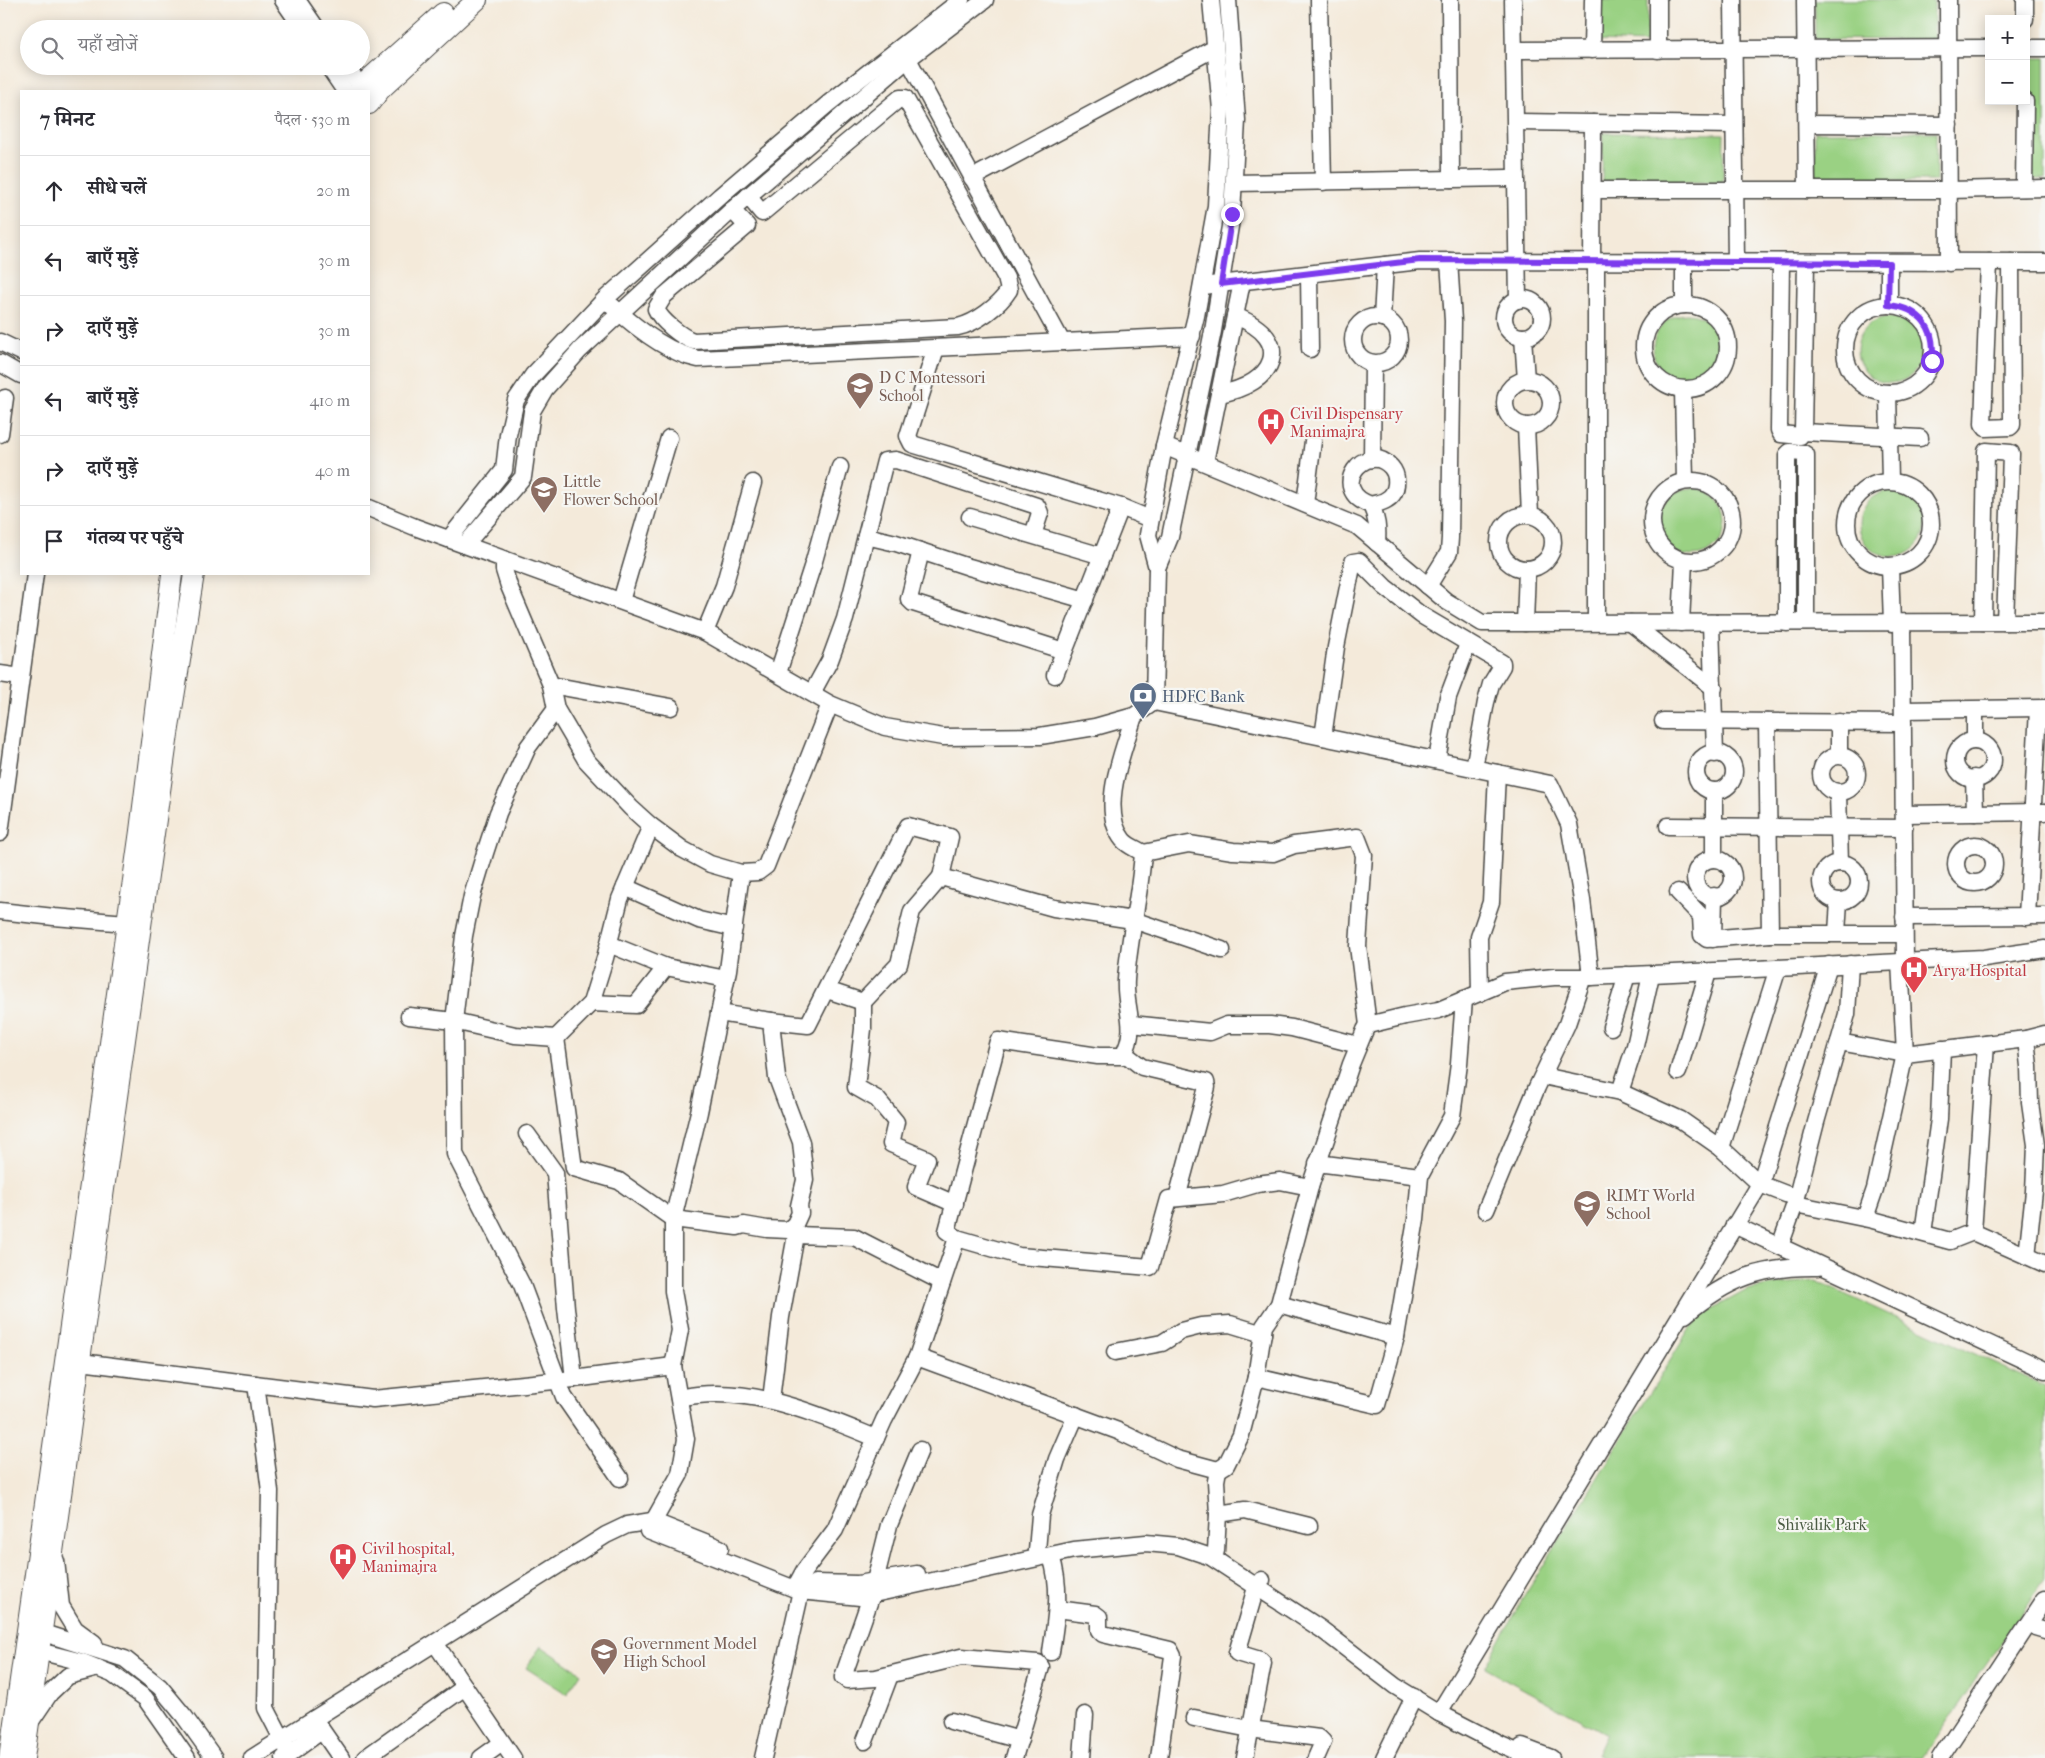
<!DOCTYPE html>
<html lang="hi">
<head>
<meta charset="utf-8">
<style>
  body { margin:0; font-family:"IM FELL French Canon","Noto Serif Devanagari",serif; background:#f2f2f3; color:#2b2b33 }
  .controls { position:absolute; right:15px; top:15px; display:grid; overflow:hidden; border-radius:0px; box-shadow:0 2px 12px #0003 }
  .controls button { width:45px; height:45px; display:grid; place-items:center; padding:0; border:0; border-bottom:1px solid #e1e1e2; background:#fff; color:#2b2b33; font:25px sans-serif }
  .stop { position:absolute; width:15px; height:15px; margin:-11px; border:4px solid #7c3aed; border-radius:50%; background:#fff }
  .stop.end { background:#7c3aed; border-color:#fff; box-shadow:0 1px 5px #0008 }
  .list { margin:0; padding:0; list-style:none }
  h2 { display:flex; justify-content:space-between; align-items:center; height:65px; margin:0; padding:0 20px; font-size:21px }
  h2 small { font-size:16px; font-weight:400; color:#7c7c81 }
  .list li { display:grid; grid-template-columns:32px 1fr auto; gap:15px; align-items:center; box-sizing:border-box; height:70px; padding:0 20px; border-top:1px solid #e1e1e2 }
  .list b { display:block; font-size:19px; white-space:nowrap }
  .list em { font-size:16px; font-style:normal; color:#7c7c81 }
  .icon { flex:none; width:28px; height:28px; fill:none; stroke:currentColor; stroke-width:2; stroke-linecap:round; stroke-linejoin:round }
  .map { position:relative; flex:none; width:2045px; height:1758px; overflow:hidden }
  .search { position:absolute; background:#fff; box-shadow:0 2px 12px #0003; left:20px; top:20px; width:350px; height:55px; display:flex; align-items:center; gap:12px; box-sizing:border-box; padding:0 18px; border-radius:28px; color:#7c7c81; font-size:19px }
  .panel { position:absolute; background:#fff; box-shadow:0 2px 12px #0003; left:20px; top:90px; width:350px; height:485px; border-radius:0px }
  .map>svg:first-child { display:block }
  .green { fill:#9ad183; stroke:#627e57 }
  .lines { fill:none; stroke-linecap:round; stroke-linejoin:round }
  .minor-casing { stroke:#494845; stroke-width:19 }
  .major-casing { stroke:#494845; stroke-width:22 }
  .minor { stroke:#fff; stroke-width:16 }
  .major { stroke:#fff; stroke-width:20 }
  .route { stroke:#7c3aed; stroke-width:6 }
  .labels { text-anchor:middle; stroke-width:4.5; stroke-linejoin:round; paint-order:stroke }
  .education-label { font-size:16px; fill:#785e54; stroke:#f6f6f2; text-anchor:start }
  .health-label { font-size:16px; fill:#be3a42; stroke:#f6f6f2; text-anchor:start }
  .service-label { font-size:16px; fill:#4e5e75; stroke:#f6f6f2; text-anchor:start }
  .park-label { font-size:16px; fill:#4c5d45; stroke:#f6f6f2 }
</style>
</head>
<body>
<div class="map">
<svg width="2045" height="1758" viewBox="0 0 2045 1758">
  <rect width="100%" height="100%" fill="#f6f6f2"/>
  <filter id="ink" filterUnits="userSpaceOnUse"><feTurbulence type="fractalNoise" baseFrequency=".02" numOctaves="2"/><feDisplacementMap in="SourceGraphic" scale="10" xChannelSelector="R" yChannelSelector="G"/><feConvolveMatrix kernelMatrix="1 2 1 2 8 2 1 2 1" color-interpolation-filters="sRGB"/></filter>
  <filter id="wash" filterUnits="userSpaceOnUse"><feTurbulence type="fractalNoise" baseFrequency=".0096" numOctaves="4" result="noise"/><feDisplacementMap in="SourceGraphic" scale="20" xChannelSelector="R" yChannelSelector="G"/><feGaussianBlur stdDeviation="1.12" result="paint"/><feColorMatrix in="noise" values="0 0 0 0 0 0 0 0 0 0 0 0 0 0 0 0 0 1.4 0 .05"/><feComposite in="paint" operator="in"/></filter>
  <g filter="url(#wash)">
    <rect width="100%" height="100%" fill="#f4eada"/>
    <!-- green -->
    <g class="green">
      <path d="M1599,0H1648L1647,43L1598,41Z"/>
      <path d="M1815,0H1934V40L1815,39Z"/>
      <path d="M2031,58H2045V179H2027Z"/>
      <rect x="1815" y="132" width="121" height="49"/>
      <path d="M1603,133L1724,134L1723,182H1602Z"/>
      <circle cx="1687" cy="348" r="34"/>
      <circle cx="1890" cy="350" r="33"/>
      <circle cx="1692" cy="522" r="34"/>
      <circle cx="1892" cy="524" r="33"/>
      <path d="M1816,1281L2045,1386V1579L1922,1758H1604L1596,1755L1606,1734L1485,1668L1522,1600L1689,1330L1705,1313L1747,1290L1777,1284Z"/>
      <path d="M541,1646L581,1673L567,1694L526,1668Z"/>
    </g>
  </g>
  <g filter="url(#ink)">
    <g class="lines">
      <defs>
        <g id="minor">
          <path d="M283,0L303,29"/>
          <path d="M297,0L317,29"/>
          <path d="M1319,0L1323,182"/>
          <path d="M1450,0L1451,179"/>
          <path d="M1513,0L1518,300"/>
          <path d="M1658,0V50"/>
          <path d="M1733,0L1736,262"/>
          <path d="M1805,0L1807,190"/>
          <path d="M1948,0L1949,263"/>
          <path d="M2025,19V0"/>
          <path d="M2026,48H2045"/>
          <path d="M1514,50L1989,48"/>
          <path d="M1592,50L1593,0"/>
          <path d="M908,59L1062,342"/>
          <path d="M328,66L345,91"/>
          <path d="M345,66L362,87"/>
          <path d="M1516,122L1734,125"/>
          <path d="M1807,124L1949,125"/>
          <path d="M972,178L1215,48"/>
          <path d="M1234,183L1508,178"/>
          <path d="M2024,188L2025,101"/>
          <path d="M1593,190H1949L2045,188"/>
          <path d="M732,210L747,226L664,296L656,309C661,321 682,337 693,341L958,327C976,323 999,306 1009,290L1006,278L905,98H900L762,213L748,196"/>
          <path d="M1592,261L1593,123"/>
          <path d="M1781,262L1779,430L1781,434L1800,436L1803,432L1920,438"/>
          <path d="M1989,262L1983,424L1986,428L2010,427L2012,425L2011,262"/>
          <path d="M1309,274L1310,349"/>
          <path d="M1202,286L1420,261L2045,262"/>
          <circle cx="1523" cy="318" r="19"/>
          <circle cx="1686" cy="347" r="42"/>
          <path d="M1684,305V262"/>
          <path d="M1889,305V263"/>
          <circle cx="1889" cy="349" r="44"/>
          <path d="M612,306C634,326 668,353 698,359L1192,336"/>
          <circle cx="1376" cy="340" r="23"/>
          <path d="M1382,318L1385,265"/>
          <path d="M1523,337L1526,380"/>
          <path d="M0,342L21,352"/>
          <path d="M936,348L908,436L912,444L1121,507L1150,519"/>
          <path d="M0,363L21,375"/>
          <circle cx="1528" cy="403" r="23"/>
          <path d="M1683,390L1685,481"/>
          <path d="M1888,393L1890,481"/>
          <path d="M1219,394C1274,385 1297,340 1235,316"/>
          <path d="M1526,426L1530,515"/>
          <path d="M1803,432L1806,262"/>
          <path d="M0,434L5,398"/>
          <path d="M1164,446L1357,526L1446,601L1482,623L2045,622"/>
          <path d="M1372,459L1373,363"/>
          <path d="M1205,462L1242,282"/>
          <circle cx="1692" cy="521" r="40"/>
          <circle cx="1889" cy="524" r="42"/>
          <path d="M1305,504L1313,441"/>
          <path d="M1371,505C1376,503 1382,503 1386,500C1398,494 1399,476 1391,467C1366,439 1326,490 1371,505C1377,518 1378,528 1377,543"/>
          <path d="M369,508L415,527L705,632L830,704L885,727L943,737L1040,736L1095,727L1134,716L1154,702L1550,784L1569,824L1582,900L1591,977L1984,958L2045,949"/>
          <circle cx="1526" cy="542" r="27"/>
          <path d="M970,517L1102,556"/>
          <path d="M866,536L896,543L969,567L1085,600"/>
          <path d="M449,539L504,470L508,435L516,400L533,375L605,299L720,196L829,103L961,0"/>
          <path d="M465,545L523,477L532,411L545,389L580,350L732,210L908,59L985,0"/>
          <path d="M921,551L909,599L913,603L1064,651"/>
          <path d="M504,559V570L509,586L551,685L556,709L586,760L631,808L651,826L682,849L710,864L741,873"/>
          <path d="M1890,567L1892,623"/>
          <path d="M1157,568L1170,537L1213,331L1232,214L1237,120L1228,0"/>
          <path d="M1428,586L1449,552L1450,538L1453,321L1449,261"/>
          <path d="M621,601L669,438"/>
          <path d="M1596,622V261"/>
          <path d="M1983,622L1986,451L2011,453V455L2005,622"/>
          <path d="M1525,623L1527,569"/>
          <path d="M1631,623L1714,688"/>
          <path d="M1681,623L1684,561"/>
          <path d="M1711,623L1715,754"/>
          <path d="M1787,623V455L1790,452L1803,453L1806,455V622"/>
          <path d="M1902,623L1905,962"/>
          <path d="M705,632L724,586L753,483"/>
          <path d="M778,673L814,561L840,467"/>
          <path d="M0,674L21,677"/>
          <path d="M1055,675L1121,507"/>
          <path d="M551,685L671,707"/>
          <path d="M812,693L830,660L845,619L885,461L896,460L1037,506L1040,513L1033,535"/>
          <path d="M1154,702L1157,568L1148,535L1164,446L1196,316L1216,206L1221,110L1211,0"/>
          <path d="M1903,710L2045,708"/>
          <path d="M1663,721L1903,723"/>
          <path d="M1767,722L1770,934"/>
          <path d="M1323,737L1336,647L1353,562L1359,561L1385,587L1421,615L1502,663V666L1491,684L1486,702L1474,768"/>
          <path d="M1975,741V710"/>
          <circle cx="1974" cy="760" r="19"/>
          <circle cx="1715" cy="772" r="19"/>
          <path d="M1839,755V722"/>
          <circle cx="1839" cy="774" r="18"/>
          <path d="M1437,760L1448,697L1468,644"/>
          <path d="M1974,778L1975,813"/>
          <path d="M1714,791V859"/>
          <path d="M1838,793L1840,863"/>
          <path d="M1904,814L2045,812"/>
          <path d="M1668,826L1904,828"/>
          <path d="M0,833L35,574"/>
          <circle cx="1975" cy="864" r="19"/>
          <path d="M1143,853L1189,844L1233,851L1273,853L1294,845L1357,837L1364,855L1358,946L1368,1025"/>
          <circle cx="1714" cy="878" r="19"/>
          <circle cx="1840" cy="882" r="19"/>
          <path d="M625,887L699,920L734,928"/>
          <path d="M1678,892L1701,916L1702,935L1707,939L1770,934H1904"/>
          <path d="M0,911L54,917L139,924"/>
          <path d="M1904,917L2045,916"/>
          <path d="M2027,917L2038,709"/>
          <path d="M1837,933L1839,901"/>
          <path d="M1713,939L1714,896"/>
          <path d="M609,944L666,967L726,979"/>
          <path d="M827,990L863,1002L899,964L912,911L941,877L1054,908L1133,920L1222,950"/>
          <path d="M1480,993L1479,937L1491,902L1497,773"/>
          <path d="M863,1002V1029L856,1087L877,1099L896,1122L891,1144L927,1159L916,1187L955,1204"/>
          <path d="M591,1003L636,1005L666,967"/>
          <path d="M409,1016L454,1021L464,936L472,896L485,853L498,813L528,747L556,709"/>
          <path d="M771,1021L808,1025L908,826L950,837L941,877"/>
          <path d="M1131,1024L1210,1032L1227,1025H1270L1292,1028L1358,1045"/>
          <path d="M1611,1027L1627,975"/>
          <path d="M556,1038L591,1003L605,958L620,899L651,826"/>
          <path d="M2026,1039L2029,1066L2030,1103L2036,1145L2034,1191L2027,1256"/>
          <path d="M1839,1042L1905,1054L2026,1039L2045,1034"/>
          <path d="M1125,1054L1142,1067L1206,1082L1207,1087L1177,1198"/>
          <path d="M1678,1072L1708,972"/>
          <path d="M1620,1092L1635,1046L1651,975"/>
          <path d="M527,1134L555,1173L566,1308L574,1379"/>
          <path d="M1721,1148L1778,968"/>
          <path d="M1317,1163L1420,1176"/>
          <path d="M1796,1198L1760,1184L1829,965"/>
          <path d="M1795,1204L1873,1220L1950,1241L1973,1232L2045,1264"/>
          <path d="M1486,1210L1537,1087L1567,1024L1583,977"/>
          <path d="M1865,1218L1875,1189L1905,1054L1900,962"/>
          <path d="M1734,1225L2045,1370"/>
          <path d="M1973,1232L1986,1044"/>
          <path d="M1923,1233L1939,1119L1942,1049"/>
          <path d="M957,1238L947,1231L998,1041L1098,1056H1123C1139,1026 1124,1009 1126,980C1129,937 1140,896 1143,853C1137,849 1128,846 1123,840C1098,809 1124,750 1134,716"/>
          <path d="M1780,1246L1795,1204L1816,1122L1847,1014L1850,964"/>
          <path d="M1279,1304L1396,1337"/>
          <path d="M1685,1315C1728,1278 1762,1266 1818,1267"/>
          <path d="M1115,1352L1162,1343L1181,1331L1201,1326L1230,1324L1263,1334"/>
          <path d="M917,1357L957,1238L1019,1256L1150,1267L1169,1199L1223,1194L1257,1184L1280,1181L1310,1187"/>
          <path d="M81,1362L373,1399L574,1379L673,1366L686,1439L680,1474L648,1531L800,1591L860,1597L1074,1550L1146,1543L1178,1546L1211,1557L1321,1629L1395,1686L1439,1713L1501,1745L1531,1758"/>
          <path d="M673,1366L680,1330L673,1291V1219L699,1112L728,970L741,873L758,872L766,866L830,704"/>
          <path d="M1256,1377L1377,1405L1396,1337L1416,1219L1420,1176L1452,1116L1459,1064L1464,999"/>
          <path d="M256,1384L270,1491L266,1708L290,1754"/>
          <path d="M679,1398C748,1383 813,1413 876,1438"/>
          <path d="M771,1400L781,1317L796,1235L854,1237L942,1282"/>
          <path d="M1218,1470L1226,1465L1241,1435L1256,1377L1264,1326L1279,1304L1310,1187L1351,1064L1365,1030L1368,1025L1405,1016L1439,1010L1505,982L1554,977H1591"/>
          <path d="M620,1478L564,1397L522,1285L455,1154L454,1021L515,1035L556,1038L574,1168L619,1181L673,1219L737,1227L744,1225L767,1229L788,1230L795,1224L800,1213L799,1206L805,1180L801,1142L777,1078L771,1021L719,1013"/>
          <path d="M1218,1514L1245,1510L1309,1526"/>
          <path d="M1037,1551L1040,1515L1057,1459L1076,1415"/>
          <path d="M1051,1556C1062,1590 1056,1617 1051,1652"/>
          <path d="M56,1561L61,1606L75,1629L94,1643"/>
          <path d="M875,1581L889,1525L920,1450"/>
          <path d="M798,1582L804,1571L835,1530L884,1420L917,1357L1118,1431L1177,1459L1218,1470L1216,1481L1218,1514L1216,1551"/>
          <path d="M815,1583L858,1584L917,1574"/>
          <path d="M872,1594L843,1677L847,1680L876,1678L961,1657L1038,1663L1041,1667L1014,1758"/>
          <path d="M1057,1609L1095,1614L1099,1617V1630L1103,1634L1170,1650L1173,1656L1159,1758"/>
          <path d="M2028,1625L2045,1630"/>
          <path d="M31,1629L125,1659L160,1687L184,1716L214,1758"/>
          <path d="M435,1643L513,1758"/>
          <path d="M27,1648L82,1662L112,1674L145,1698L187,1758"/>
          <path d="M1439,1713L1760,1184L1721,1148L1681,1120L1620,1092L1543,1076"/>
          <path d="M1194,1718L1250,1729L1319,1738L1323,1742L1316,1758"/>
          <path d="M314,1719L341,1758"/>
          <path d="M951,1721L1020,1740"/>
          <path d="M29,1724L50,1693L68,1676L98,1668"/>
          <path d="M865,1741L890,1675"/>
          <path d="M1522,1747L1551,1758"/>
          <path d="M252,1758L606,1535L627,1525L652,1521L720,1548"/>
          <path d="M284,1758L321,1731"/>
          <path d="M365,1758L465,1687"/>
          <path d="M481,1758L502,1743"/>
          <path d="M763,1758L803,1582"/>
          <path d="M1082,1758L1085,1715"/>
          <path d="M1245,1758L1263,1663L1260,1660L1237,1653L1255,1591L1262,1580"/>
          <path d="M1384,1758L1414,1697"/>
          <path d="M1940,1758L2045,1599"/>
        </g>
        <g id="major">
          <path d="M359,91L369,79L443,13"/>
          <path d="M369,104L380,90L477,0"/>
          <path d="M9,1758L140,831L172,574"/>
          <path d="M24,1758L168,734L194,574"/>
        </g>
      </defs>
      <!-- minor casing -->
      <use href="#minor" class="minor-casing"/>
      <!-- major casing -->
      <use href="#major" class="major-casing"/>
      <!-- minor -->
      <use href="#minor" class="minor"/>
      <!-- major -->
      <use href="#major" class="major"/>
    </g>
  </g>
  <g class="lines" filter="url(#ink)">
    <!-- route -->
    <path class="route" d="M1232,214L1221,284L1420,260L1889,263L1888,305C1921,308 1937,329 1932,361"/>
  </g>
  <!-- icons -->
  <defs>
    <symbol id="school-pin" viewBox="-11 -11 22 30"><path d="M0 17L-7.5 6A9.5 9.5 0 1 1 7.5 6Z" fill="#8d6e63" stroke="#f6f6f2"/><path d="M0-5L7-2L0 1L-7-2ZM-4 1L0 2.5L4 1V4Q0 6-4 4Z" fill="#fff"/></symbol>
    <symbol id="hospital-pin" viewBox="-11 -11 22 30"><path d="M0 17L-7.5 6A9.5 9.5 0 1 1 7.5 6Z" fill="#e0444e" stroke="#f6f6f2"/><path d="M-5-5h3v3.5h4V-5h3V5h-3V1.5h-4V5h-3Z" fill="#fff"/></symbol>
    <symbol id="bank-pin" viewBox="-11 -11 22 30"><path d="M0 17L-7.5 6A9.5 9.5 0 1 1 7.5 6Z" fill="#5c6f8a" stroke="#f6f6f2"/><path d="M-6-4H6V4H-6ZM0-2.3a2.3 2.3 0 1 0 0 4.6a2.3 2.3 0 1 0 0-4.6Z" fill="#fff"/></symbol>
  </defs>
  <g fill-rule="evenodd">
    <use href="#school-pin" x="844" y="370" width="32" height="43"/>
    <use href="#hospital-pin" x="1255" y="406" width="32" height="43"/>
    <use href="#school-pin" x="528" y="474" width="32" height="43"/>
    <use href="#bank-pin" x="1127" y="680" width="32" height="43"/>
    <use href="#hospital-pin" x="1898" y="954" width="32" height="43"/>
    <use href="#school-pin" x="1571" y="1188" width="32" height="43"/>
    <use href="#hospital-pin" x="327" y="1541" width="32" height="43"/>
    <use href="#school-pin" x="588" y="1636" width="32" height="43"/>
  </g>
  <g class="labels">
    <!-- education labels -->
    <g class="education-label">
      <text x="879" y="383">D C Montessori<tspan x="879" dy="18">School</tspan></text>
      <text x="563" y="487">Little<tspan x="563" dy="18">Flower School</tspan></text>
      <text x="1606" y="1201">RIMT World<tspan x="1606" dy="18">School</tspan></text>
      <text x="623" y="1649">Government Model<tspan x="623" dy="18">High School</tspan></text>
    </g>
    <!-- health labels -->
    <g class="health-label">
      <text x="1290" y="419">Civil Dispensary<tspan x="1290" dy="18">Manimajra</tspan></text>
      <text x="1933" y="976">Arya Hospital</text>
      <text x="362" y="1554">Civil hospital,<tspan x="362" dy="18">Manimajra</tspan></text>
    </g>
    <!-- service labels -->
    <g class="service-label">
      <text x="1162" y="702">HDFC Bank</text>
    </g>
    <!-- park labels -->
    <g class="park-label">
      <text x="1822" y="1530">Shivalik Park</text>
    </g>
  </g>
</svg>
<div class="controls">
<button>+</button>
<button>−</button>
</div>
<div class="stop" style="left:1932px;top:361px"></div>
<div class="stop end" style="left:1232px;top:214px"></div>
<div class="search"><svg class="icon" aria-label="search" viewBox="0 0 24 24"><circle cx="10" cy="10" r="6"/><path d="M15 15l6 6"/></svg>यहाँ खोजें</div>
<section class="panel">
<h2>7 मिनट<small>पैदल · 530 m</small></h2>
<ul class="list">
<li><svg class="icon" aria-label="ahead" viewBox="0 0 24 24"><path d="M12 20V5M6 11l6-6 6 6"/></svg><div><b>सीधे चलें</b></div><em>20 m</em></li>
<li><svg class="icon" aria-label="left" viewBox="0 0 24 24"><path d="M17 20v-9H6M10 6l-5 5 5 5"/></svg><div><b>बाएँ मुड़ें</b></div><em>30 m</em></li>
<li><svg class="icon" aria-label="right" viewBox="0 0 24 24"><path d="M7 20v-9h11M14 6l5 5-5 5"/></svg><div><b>दाएँ मुड़ें</b></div><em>30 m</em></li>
<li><svg class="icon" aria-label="left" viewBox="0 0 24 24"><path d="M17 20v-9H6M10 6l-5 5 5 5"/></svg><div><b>बाएँ मुड़ें</b></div><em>410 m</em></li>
<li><svg class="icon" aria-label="right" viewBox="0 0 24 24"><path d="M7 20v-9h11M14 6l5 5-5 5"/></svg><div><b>दाएँ मुड़ें</b></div><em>40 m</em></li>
<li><svg class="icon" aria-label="arrive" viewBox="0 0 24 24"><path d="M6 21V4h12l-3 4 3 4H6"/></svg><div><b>गंतव्य पर पहुँचे</b></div></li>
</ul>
</section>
</div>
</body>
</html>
